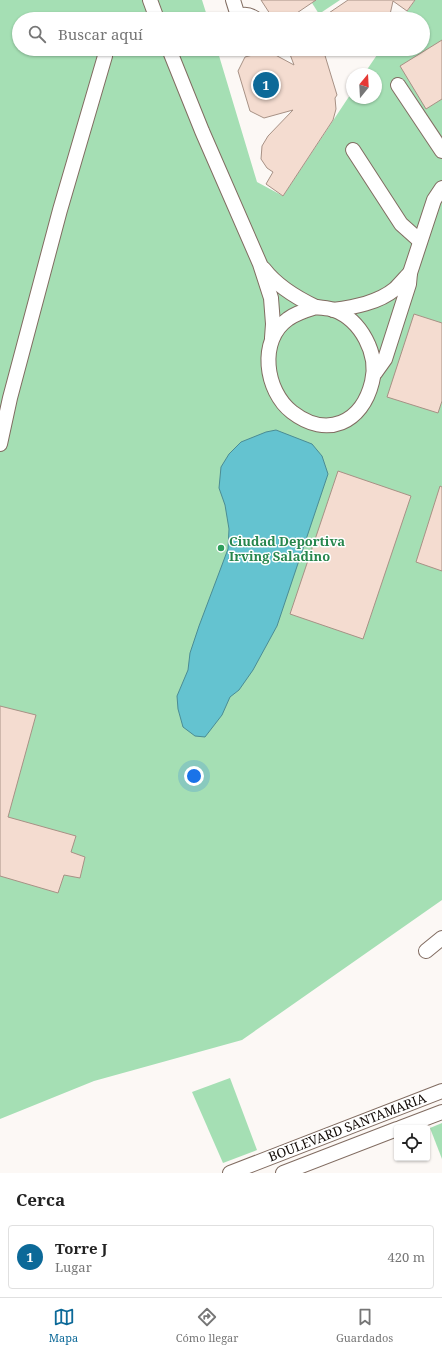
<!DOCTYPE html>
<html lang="es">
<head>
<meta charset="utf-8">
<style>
  body { margin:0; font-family:"Noto Serif",serif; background:#f2f2f2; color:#222 }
  .controls { position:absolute; right:12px; bottom:12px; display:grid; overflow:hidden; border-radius:4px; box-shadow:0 1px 3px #0004 }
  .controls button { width:36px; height:36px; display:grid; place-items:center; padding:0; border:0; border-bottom:1px solid #e0e0e0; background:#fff; color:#222; font:20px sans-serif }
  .compass { position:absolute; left:346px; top:68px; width:36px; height:36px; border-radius:50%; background:#fff; box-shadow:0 1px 3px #0004; rotate:18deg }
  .you { position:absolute; left:194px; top:776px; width:14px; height:14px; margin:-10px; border:3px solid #fff; border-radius:50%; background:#1a73e8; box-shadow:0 0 0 6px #1a73e833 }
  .badge { display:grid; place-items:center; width:26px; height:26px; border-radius:50%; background:#0c6998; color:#fff; font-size:13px; font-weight:700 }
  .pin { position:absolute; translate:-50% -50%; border:2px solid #fff; box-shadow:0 1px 4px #0006 }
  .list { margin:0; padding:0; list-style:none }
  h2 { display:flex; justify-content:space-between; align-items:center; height:52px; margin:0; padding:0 16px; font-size:17px }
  h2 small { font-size:13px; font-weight:400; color:#767676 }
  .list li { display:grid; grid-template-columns:26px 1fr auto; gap:12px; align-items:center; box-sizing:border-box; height:64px; margin:0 8px 8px; padding:0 8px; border:1px solid #e0e0e0; border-radius:4px }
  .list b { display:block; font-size:15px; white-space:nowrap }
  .list p { margin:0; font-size:13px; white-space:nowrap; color:#767676 }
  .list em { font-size:13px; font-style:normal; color:#767676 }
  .icon { flex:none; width:22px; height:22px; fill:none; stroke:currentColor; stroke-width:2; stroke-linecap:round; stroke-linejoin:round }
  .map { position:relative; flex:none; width:442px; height:1173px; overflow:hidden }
  .search { position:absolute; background:#fff; box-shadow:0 1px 3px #0004; left:12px; right:12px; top:12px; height:44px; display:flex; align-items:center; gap:10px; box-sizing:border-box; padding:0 14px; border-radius:22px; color:#767676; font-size:15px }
  .sheet { height:124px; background:#fff }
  nav { display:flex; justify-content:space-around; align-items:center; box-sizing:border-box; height:56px; border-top:1px solid #e0e0e0; background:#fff; font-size:11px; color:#767676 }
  nav a { display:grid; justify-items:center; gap:2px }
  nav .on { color:#0c6998 }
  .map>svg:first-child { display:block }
  .green { fill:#a5dfb4 }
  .water { fill:#64c3d0; stroke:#4b8c94 }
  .building { fill:#f4dcd0; stroke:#a79185 }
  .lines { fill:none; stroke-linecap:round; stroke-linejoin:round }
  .minor-casing { stroke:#816c61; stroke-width:16 }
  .minor { stroke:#fff; stroke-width:14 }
  .leisure-dot { fill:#2e9e5b; stroke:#fff; stroke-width:1.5 }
  .labels { text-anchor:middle; stroke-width:3; stroke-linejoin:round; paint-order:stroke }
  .leisure-label { font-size:13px; font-weight:bold; fill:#27864d; stroke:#fff; text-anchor:start }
  .street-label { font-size:13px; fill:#120b07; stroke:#fff }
</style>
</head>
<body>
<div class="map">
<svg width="442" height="1173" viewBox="0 0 442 1173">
  <rect width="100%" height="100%" fill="#fcf8f5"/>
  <!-- green -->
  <g class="green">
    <path d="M0,0H202L208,19H19V49H217L257,182L283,196L352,92V98H376V74H364L381,49H423V19H402L415,0H442V900L242,1040L94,1081L0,1119Z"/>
    <path d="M313,0H340L319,14L312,3Z"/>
    <path d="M230,1078L257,1150L223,1163L192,1092Z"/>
    <path d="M442,1123V1159L430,1128Z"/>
  </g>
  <!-- water -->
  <path class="water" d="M276,430L312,444L322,456L328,474L277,626L253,670L239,690L230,697L222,715L205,737L195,736L183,727L178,709L177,696L188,670L190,653L199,626L228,549L229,529L225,505L219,488L221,467L229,454L241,442L266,432Z"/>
  <!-- building -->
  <g class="building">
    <path d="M261,0H316L288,19L272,17Z"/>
    <path d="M348,0H415L407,11L393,1L389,19H320Z"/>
    <path d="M442,40V99L426,109L400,66Z"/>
    <path d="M288,49H323L337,95L335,98L336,109L333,120L283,196L266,184L273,172L267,168L261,159L262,146L268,136L293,110L264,118L250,111L238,71L245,57L268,51L294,65Z"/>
    <path d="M414,314L442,323V401L438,413L387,397Z"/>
    <path d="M338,471L411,496L363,639L290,614Z"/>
    <path d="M440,486L442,487V571L416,562Z"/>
    <path d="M0,706L36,715L8,817L76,836L71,852L85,857L80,878L64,875L58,893L0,876Z"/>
  </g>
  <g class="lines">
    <defs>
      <g id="minor">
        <path d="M150,0L157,19"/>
        <path d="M233,0L238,16"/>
        <path d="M235,19C242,13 249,14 256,19"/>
        <path d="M169,49L202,131L260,264L271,298L273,324L272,338"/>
        <path d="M398,85L442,151"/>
        <path d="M353,150L401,224L420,241"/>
        <path d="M264,269C277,286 297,298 316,307"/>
        <path d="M316,307C322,308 329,308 334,310C361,320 379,354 372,382C362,423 327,439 292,412C265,391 258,340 288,319C296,313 306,310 316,307Z"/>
        <path d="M333,310C354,307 378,303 395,289C400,284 405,278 410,273"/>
        <path d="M375,373L385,359L409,284L410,273L434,200L442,188"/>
        <path d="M0,444L10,398L60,210L105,56"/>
        <path d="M426,951L442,938"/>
        <path d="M400,1128L442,1112"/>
        <path d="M230,1173L442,1091"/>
        <path d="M283,1173L397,1129"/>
      </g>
    </defs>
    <!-- minor casing -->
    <use href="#minor" class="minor-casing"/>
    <!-- minor -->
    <use href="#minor" class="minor"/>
  </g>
  <!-- markers -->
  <circle class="leisure-dot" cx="221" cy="548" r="4"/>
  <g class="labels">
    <!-- leisure labels -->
    <g class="leisure-label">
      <text x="229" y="546">Ciudad Deportiva<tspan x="229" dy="15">Irving Saladino</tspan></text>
    </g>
    <!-- street labels -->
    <g class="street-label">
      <text transform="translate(347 1127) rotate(-21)" y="5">BOULEVARD SANTAMARIA</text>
    </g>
  </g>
</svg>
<div class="controls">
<button><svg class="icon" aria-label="locate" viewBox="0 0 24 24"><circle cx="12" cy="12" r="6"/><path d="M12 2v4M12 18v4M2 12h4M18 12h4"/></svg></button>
</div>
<svg class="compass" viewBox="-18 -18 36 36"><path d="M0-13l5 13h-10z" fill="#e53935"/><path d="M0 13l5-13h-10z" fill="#767676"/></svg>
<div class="you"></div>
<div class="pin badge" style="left:266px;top:85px">1</div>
<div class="search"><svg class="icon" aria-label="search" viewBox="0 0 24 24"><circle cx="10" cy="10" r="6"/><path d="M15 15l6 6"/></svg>Buscar aquí</div>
</div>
<section class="sheet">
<h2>Cerca<small></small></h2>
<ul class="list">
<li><span class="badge">1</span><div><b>Torre J</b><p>Lugar</p></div><em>420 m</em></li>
</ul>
</section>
<nav>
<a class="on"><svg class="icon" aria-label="map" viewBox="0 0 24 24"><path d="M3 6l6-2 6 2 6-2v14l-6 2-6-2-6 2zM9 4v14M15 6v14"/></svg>Mapa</a>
<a><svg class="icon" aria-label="directions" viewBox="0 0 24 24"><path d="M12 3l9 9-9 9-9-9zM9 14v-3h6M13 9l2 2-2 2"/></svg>Cómo llegar</a>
<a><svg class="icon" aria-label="saved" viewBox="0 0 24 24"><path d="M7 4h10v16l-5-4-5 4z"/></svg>Guardados</a>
</nav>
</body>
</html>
